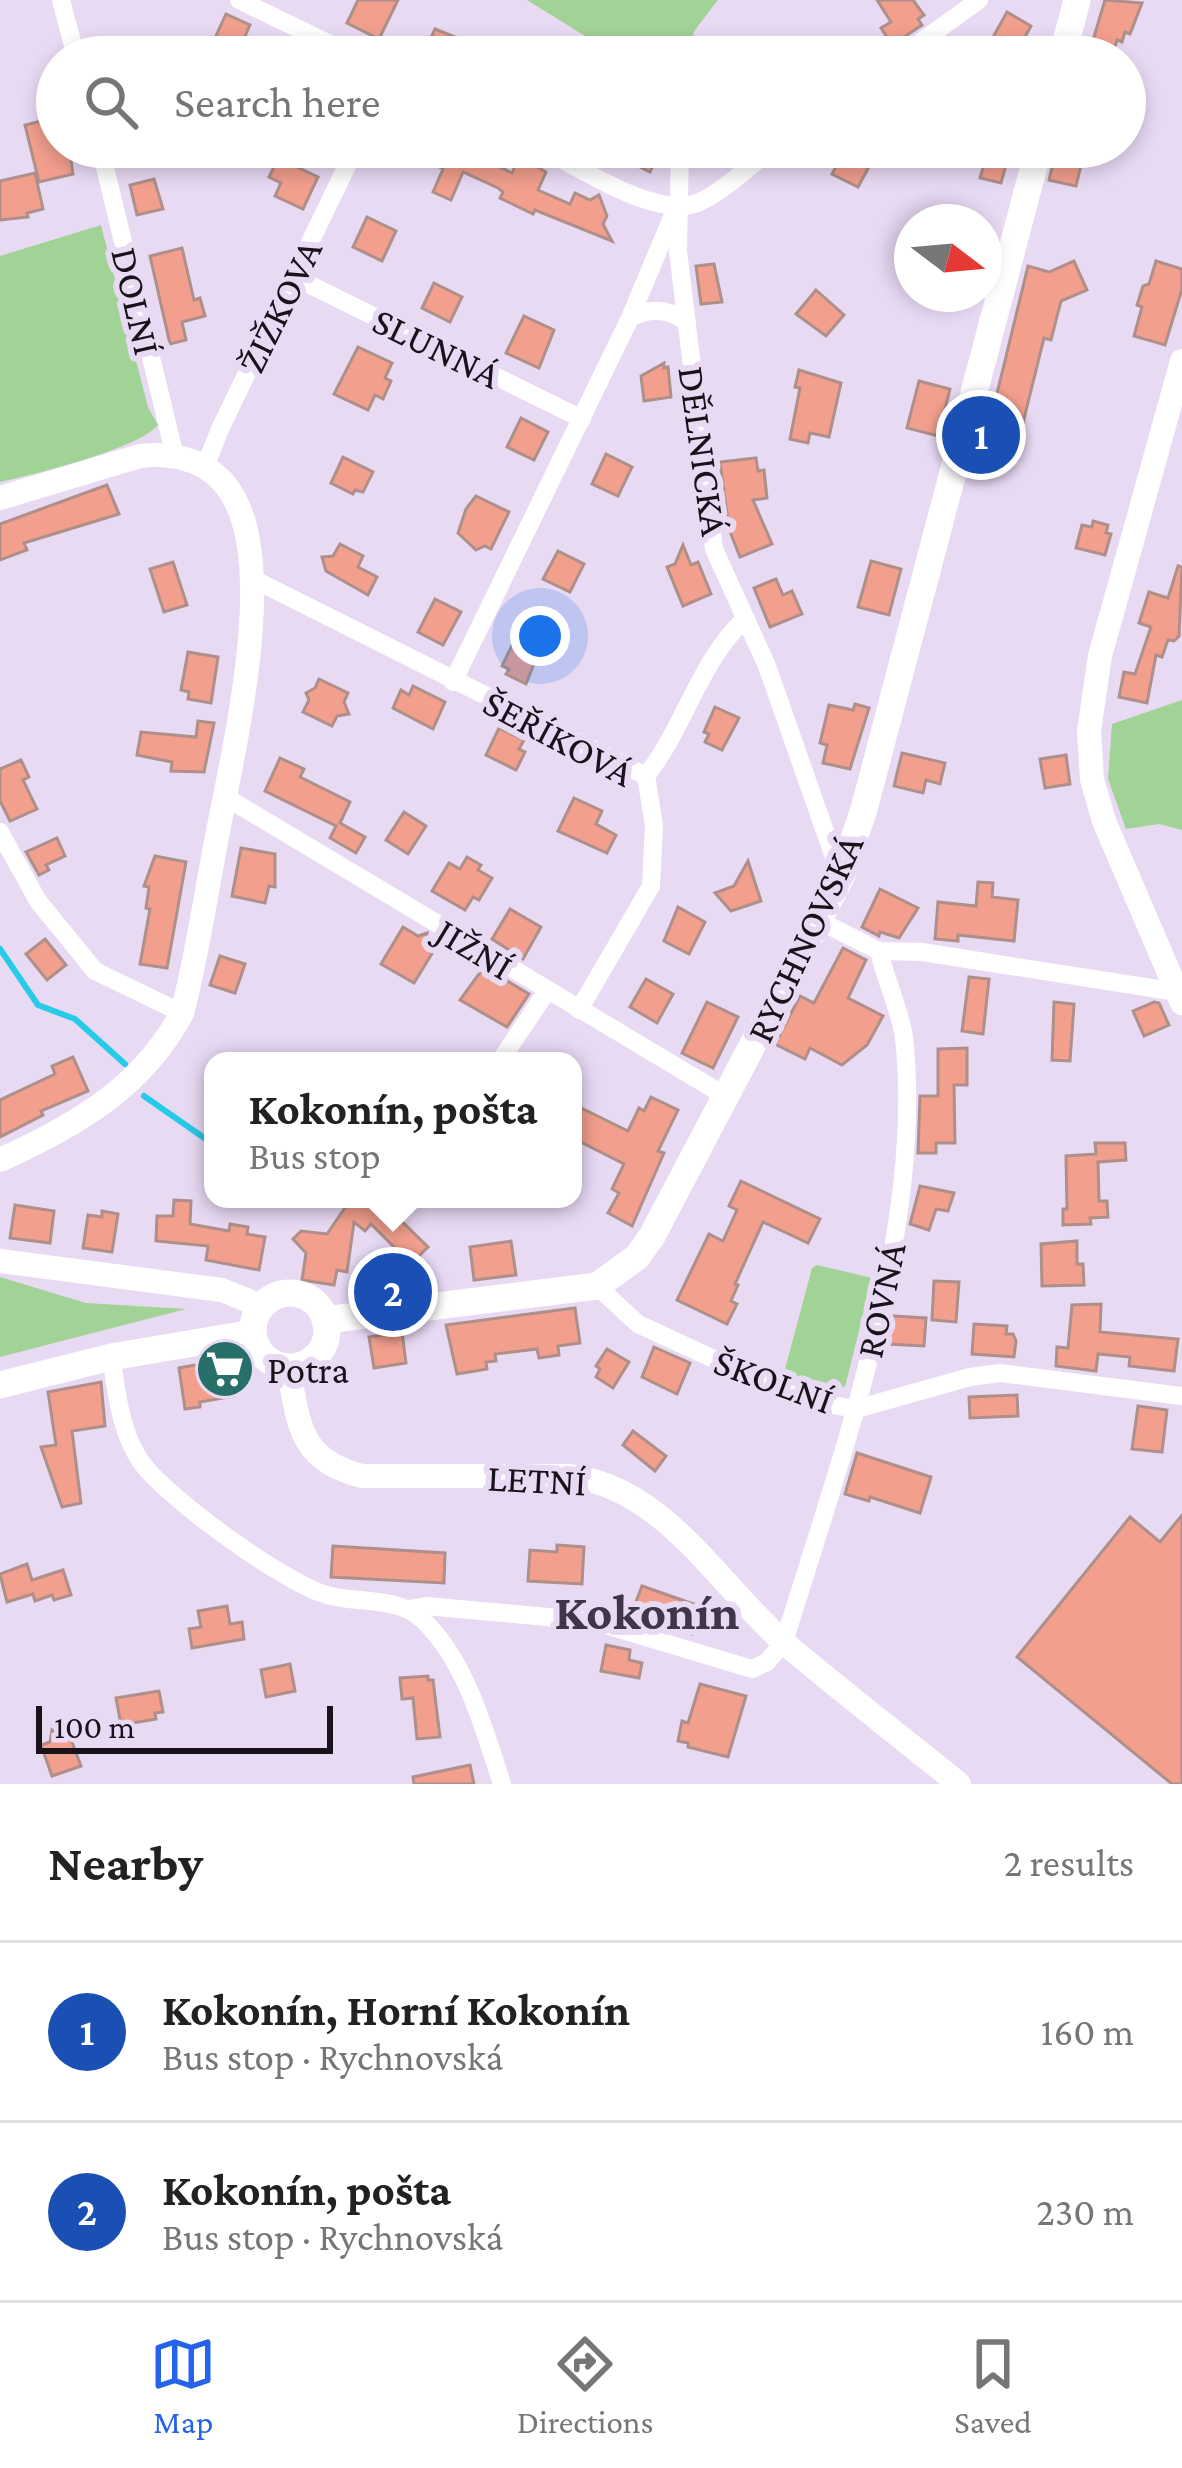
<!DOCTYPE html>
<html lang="en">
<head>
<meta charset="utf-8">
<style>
  body { margin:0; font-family:"Crimson Pro",serif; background:#f6f6f6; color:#222 }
  .compass { position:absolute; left:894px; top:204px; width:108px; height:108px; border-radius:50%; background:#fff; box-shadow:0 6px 18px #0003; rotate:106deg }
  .scale { position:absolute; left:36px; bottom:30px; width:297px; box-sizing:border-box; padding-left:12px; border:6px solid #18131b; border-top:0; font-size:33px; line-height:42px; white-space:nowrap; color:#18131b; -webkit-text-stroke:9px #e9daf4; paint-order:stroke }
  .you { position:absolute; left:540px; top:636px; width:42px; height:42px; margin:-30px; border:9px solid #fff; border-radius:50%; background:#1a73e8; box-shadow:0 0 0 18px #1a73e833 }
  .badge { display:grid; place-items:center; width:78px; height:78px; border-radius:50%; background:#2563eb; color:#fff; font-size:39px; font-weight:700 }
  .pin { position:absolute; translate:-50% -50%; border:6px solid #fff; box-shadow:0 3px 12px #0006 }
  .popup { position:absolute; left:204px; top:1052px; width:378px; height:156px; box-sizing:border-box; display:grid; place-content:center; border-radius:24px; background:#fff; filter:drop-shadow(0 3px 9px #0005); font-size:39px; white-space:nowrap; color:#767676 }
  .popup b { font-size:45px; color:#222 }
  .popup::after { content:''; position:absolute; left:50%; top:100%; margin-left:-24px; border:24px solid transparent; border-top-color:#fff }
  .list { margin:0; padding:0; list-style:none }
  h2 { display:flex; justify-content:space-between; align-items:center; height:156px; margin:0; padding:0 48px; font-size:51px }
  h2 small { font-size:39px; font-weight:400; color:#767676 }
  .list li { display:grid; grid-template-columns:78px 1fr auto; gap:36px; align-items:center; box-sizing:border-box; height:180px; padding:0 48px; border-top:3px solid #e0e0e0 }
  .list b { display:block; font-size:45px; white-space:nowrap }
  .list p { margin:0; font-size:39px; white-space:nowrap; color:#767676 }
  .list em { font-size:39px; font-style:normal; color:#767676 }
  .icon { flex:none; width:66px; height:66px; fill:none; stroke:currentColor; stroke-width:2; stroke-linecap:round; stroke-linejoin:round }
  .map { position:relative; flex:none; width:1182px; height:1784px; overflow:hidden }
  .search { position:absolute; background:#fff; box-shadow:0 6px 18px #0003; left:36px; right:36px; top:36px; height:132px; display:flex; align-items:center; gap:30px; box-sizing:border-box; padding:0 42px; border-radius:66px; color:#767676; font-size:45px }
  .sheet { height:516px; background:#fff }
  nav { display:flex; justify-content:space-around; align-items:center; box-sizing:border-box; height:168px; border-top:3px solid #e0e0e0; background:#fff; font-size:33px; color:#767676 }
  nav a { display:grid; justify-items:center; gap:6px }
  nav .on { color:#2563eb }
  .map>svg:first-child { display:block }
  .green { fill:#a2d396 }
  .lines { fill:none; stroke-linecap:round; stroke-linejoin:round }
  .stream { stroke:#26cbe8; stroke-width:6 }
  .building { fill:#f39f8e; stroke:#ae8f89; stroke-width:3 }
  .minor { stroke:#fff; stroke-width:18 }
  .tertiary { stroke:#fff; stroke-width:24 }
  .secondary { stroke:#fff; stroke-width:27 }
  .labels { text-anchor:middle; stroke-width:12; stroke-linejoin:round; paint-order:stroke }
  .street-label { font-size:39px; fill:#18131b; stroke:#e9daf4 }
  .poi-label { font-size:39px; fill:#18131b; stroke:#e9daf4; text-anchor:start }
  .district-label { font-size:51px; font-weight:bold; fill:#413549; stroke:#e9daf4 }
</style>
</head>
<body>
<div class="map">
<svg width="1182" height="1784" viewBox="0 0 1182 1784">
  <rect width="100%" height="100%" fill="#e9daf4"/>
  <!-- green -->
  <g class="green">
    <path d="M527,0H718L695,30L685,57H619Z"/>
    <path d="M101,225L148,407L158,425C140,448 33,475 0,482V256Z"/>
    <path d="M1182,700V830L1159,824L1126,829L1108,779L1112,724Z"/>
    <path d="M817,1265L872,1278L845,1387L784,1373L812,1268Z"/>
    <path d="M0,1277L86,1303L186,1309L0,1357Z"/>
  </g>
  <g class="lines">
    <!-- stream -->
    <g class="stream">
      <path d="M0,949L38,1005L75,1019L125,1064"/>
      <path d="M144,1096L213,1144"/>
    </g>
  </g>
  <!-- building -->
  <g class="building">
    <path d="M358,0H398L379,39L347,23Z"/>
    <path d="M877,0H913L924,15L918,19L922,25L892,45L881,28L891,22Z"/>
    <path d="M1105,0L1142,3L1130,34L1125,32L1122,42L1117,40L1112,57H1088Z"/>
    <path d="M1007,12L1031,26L1016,53L992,39Z"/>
    <path d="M226,14L250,25L236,57L211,47Z"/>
    <path d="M435,29L463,40L498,57H422Z"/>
    <path d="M57,117V147H69L73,174L39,182L25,125Z"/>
    <path d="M401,147H488L483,159L512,173L517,161L536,166L546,172L538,190L570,204L575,193L590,200L599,195L607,216L603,224L612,241L535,210L533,214L500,198L503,192L498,188L463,172L451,200L433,192L443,169Z"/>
    <path d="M600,147H662L650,172Z"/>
    <path d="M846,147L872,161L858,187L832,174Z"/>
    <path d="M989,147H1011L1001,183L980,178Z"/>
    <path d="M1056,151L1082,161L1076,186L1049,180Z"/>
    <path d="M278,158L318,177L303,209L275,196L281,183L269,177Z"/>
    <path d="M35,173L43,209L27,213L28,217L0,220V181Z"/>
    <path d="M154,179L163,209L137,215L130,185Z"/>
    <path d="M367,217L396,231L382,261L353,247Z"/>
    <path d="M182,248L194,300L200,298L205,316L182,322L186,340L170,344L150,256Z"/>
    <path d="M1074,261L1087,290L1061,301L1051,340L1044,338L1019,439L996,434L1000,408L994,406L1028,266L1049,272Z"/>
    <path d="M1156,261L1182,269V289L1165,345L1134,336L1142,307L1137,305L1143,286L1149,284Z"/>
    <path d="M714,264L722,302L701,304L696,266Z"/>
    <path d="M434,283L462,297L450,322L422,308Z"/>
    <path d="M816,290L844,315L826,336L796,314Z"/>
    <path d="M524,316L554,330L539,368L506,353Z"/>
    <path d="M358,347L392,363L385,378L391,381L383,399L375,395L368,410L334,394Z"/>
    <path d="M664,363V368L668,367L671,397L644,401L641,376Z"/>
    <path d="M799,370L841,383L829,437L810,433L808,443L790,439L800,388L795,387Z"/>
    <path d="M919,381L950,389L938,436L907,428Z"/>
    <path d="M521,418L548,432L534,460L507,447Z"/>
    <path d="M606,454L632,467L618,496L592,484Z"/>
    <path d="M343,457L373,472L363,492L355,490L353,494L331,483Z"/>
    <path d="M756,458L758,471L764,470L767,498L753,500L772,544L740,557L729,529L720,462Z"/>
    <path d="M107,485L119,514L24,543L27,550L0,560V524Z"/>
    <path d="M476,496L509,512L491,549L485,546L476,550L458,533L466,509Z"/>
    <path d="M1093,521L1108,525L1106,533L1111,534L1105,555L1076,548L1082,525L1092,527Z"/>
    <path d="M340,544L363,556L358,567L377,577L368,595L326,571L322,557L333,556Z"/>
    <path d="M683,545L691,565L698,562L711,594L683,606L667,567L675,564Z"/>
    <path d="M558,551L584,564L570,592L543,579Z"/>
    <path d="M871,561L901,569L889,615L858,607Z"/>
    <path d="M173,562L187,605L164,612L150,569Z"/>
    <path d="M1178,566L1182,567L1179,636L1174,641L1168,640L1162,657L1156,655L1147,703L1119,697L1124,672L1135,674L1151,627L1139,623L1149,592L1168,598Z"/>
    <path d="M776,579L783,595L792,591L802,614L770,627L754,588Z"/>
    <path d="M435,599L461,612L443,645L418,632Z"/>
    <path d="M515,639L539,651L526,684L506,674L509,669L502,666Z"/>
    <path d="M188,652L218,657L211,703L188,699L189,692L181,690Z"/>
    <path d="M319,679L348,693L344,702L349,714L337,716L332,726L303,712L309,700L306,693L315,688Z"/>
    <path d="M413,686L445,702L433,729L393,708L401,690L409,695Z"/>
    <path d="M855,704L869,708L850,769L823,763L827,745L820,743L829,705L853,710Z"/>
    <path d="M715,707L739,718L722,750L705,742L709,734L704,732Z"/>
    <path d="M198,721L214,723L204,772L171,771L172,762L137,755L141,732L196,737Z"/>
    <path d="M499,728L524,740L519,749L525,752L516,770L486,755Z"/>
    <path d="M902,753L945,763L940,784L926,780L923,793L894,786Z"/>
    <path d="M1066,755L1070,784L1045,788L1040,759Z"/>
    <path d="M280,758L304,769L300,777L350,802L340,823L365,837L356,853L330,838L336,826L265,791Z"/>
    <path d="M21,760L29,777L23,780L37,809L10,821L0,801V769Z"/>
    <path d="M574,798L602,811L596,824L616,835L607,853L558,831Z"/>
    <path d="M404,812L426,826L408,854L386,840Z"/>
    <path d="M57,838L65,856L46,865L49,870L39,875L26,852Z"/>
    <path d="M241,848L275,854V887L269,886L265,903L232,896Z"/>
    <path d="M155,856L186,862L167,968L140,964L150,909L146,908L149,887L144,886Z"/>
    <path d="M467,857L481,865L478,870L492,878L479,900L473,897L465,910L432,891L449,863L460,869Z"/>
    <path d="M748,861L761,901L731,911L715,893L734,886Z"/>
    <path d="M978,882L993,883L992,897L1018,900L1014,941L958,935V941L935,939L938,902L976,906Z"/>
    <path d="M880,889L918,908L899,938L880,932L879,936L862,927Z"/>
    <path d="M678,907L705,922L689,954L664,941Z"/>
    <path d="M510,909L541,927L523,959L492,939Z"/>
    <path d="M403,927L418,936L427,933L426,941L436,947L414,983L381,964Z"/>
    <path d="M45,939L66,965L47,980L26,954Z"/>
    <path d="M843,948L866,960L848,998L883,1016L867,1045L842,1065L810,1048L805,1059L775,1044L800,996L814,1003Z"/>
    <path d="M220,956L245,964L235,993L210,985Z"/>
    <path d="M484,967L529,994L507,1027L460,1000Z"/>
    <path d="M969,977L989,979L983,1034L962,1031Z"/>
    <path d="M646,979L673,994L657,1023L630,1007Z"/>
    <path d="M707,1002L738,1017L713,1068L682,1053Z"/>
    <path d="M1054,1002L1074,1004L1070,1061L1052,1060Z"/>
    <path d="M1154,1002L1159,1003L1169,1025L1144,1036L1133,1011Z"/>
    <path d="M967,1048V1085H954L955,1143H936V1153H918L920,1096H938V1049Z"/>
    <path d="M73,1057L88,1091L41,1111L43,1115L0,1137V1100L55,1074L52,1066Z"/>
    <path d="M651,1097L678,1110L658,1151L664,1153L632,1226L608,1213L619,1193L612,1189L624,1164L573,1138V1119L579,1107L628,1131L639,1108L644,1111Z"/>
    <path d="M1095,1143H1125L1126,1160L1098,1162L1099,1201H1107L1108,1217L1090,1218L1091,1224L1063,1225V1209H1067L1066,1156L1096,1154Z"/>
    <path d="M741,1181L820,1219L808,1243L763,1222L735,1284L738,1285L731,1301L737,1304L727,1324L677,1300L709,1234L723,1241L737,1210L729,1206Z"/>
    <path d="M920,1186L954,1193L948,1211L936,1209L929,1230L910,1224Z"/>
    <path d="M351,1199H379L428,1247L411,1264L371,1224L365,1231L354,1222L347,1272L337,1270L334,1285L302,1280L306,1253L293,1239L301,1231L327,1234Z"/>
    <path d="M174,1200L191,1201L190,1224L229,1231L230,1224L248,1227L247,1234L265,1237L259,1270L206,1260L208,1246L156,1241L157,1216H173Z"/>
    <path d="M15,1205L54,1211L50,1243L10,1238Z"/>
    <path d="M102,1211L118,1214L112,1252L83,1248L88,1215L102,1217Z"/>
    <path d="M511,1241L516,1275L474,1280L470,1247Z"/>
    <path d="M1077,1241V1264H1083L1084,1285L1042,1286L1041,1244Z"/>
    <path d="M934,1281L959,1282L956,1322L932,1320Z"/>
    <path d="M1101,1304L1100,1332L1178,1339L1174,1371L1129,1366L1130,1357L1098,1354L1096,1371L1056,1366L1057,1347L1068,1348L1072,1305Z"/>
    <path d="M575,1308L580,1343L558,1346L559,1355L539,1358L537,1349L495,1354L496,1361L486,1362L487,1369L457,1374L446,1325Z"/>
    <path d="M894,1316L926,1318L924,1346L887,1344Z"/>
    <path d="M974,1324L1007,1326L1006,1334H1013L1016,1341L1014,1357L972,1354Z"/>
    <path d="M402,1332L406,1363L374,1368L369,1337Z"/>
    <path d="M654,1347L690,1363L677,1394L642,1377Z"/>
    <path d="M607,1349L629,1362L613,1388L596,1377L600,1369L596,1366Z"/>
    <path d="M222,1360L230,1365L234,1396L200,1402V1407L185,1409L179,1368Z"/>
    <path d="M101,1382L105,1426L72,1431L81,1503L62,1507L41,1447L56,1445L48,1392Z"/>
    <path d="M1017,1395L1018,1416L970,1418L969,1397Z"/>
    <path d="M1138,1406L1167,1410L1162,1452L1132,1449Z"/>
    <path d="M633,1431L666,1456L655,1471L623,1445Z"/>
    <path d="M857,1453L931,1477L920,1513L870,1497L869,1501L845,1494Z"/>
    <path d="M1182,1515V1784H1172L1017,1657L1130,1517L1160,1542Z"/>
    <path d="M557,1545L584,1547L582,1584L528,1581L530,1550L557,1552Z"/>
    <path d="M333,1546L445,1553L444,1583L331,1577Z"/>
    <path d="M27,1564L32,1580L63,1570L71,1595L54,1600L52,1595L35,1601L33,1594L7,1602L0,1574Z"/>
    <path d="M642,1586L702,1607L692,1634L632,1612Z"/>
    <path d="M227,1606L230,1624L242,1622L244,1639L192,1648L189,1629L201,1627L198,1611Z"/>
    <path d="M606,1645L630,1650L629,1660L642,1663L639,1678L601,1671Z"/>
    <path d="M290,1664L295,1691L266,1697L261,1670Z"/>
    <path d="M428,1676V1680H433L440,1737L417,1739L413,1698L402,1699L400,1678Z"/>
    <path d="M700,1684L746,1696L728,1757L688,1747V1743L678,1741L682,1721L688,1723Z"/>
    <path d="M159,1691L163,1712L155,1713L156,1719L121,1725L116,1698Z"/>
    <path d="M52,1730L60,1737L69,1734L81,1766L52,1776L41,1745L50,1742Z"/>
    <path d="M470,1765L474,1784H414L413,1777Z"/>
  </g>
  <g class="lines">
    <!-- minor -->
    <g class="minor">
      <path d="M61,0L76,57"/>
      <path d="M239,0L357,57"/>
      <path d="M900,57L979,0"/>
      <path d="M100,147L175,456"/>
      <path d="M539,147C576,166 656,219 697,203C721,194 753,162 775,147"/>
      <path d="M680,147L678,251L714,549L767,666L841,877"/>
      <path d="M292,276L582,419"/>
      <path d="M630,318C650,307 669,309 687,322"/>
      <path d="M205,467L220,429L356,147"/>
      <path d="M251,578L646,776L654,826L651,886L579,1010"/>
      <path d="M453,682L630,318L673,215"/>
      <path d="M646,776C685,727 699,661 746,618"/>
      <path d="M224,796L727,1097"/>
      <path d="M0,832L38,901L95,971L182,1013"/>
      <path d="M818,920L879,951L922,952L1177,992"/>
      <path d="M500,1061L547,991"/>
      <path d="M597,1286L638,1324L803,1400L856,1409L970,1377L1000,1373L1182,1396"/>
      <path d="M111,1357C117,1393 120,1431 141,1462C167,1498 284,1583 327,1595C358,1604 398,1596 423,1620C466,1661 484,1729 502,1784"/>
      <path d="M409,1609L426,1606L592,1621L752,1669L767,1662L784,1642C840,1460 925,1229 904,1038C901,1012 885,979 879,951"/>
    </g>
    <!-- tertiary -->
    <g class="tertiary">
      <path d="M1182,361L1100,656L1089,731L1092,779L1104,821L1182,1003"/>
      <path d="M0,498L140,456C178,451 215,463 234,498C277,575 232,756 216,842C205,899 197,957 182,1013C142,1088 75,1126 0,1160"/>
      <path d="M0,1261L222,1290L261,1306"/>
      <path d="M288,1367C299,1423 298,1460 362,1476H568C665,1486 719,1587 788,1646C844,1693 902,1738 959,1784"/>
    </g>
    <!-- secondary -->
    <g class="secondary">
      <path d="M1062,57L1077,0"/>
      <circle cx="290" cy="1330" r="37"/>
      <path d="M325,1320L597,1286L637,1257L652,1236L841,877L864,809L1039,147"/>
      <path d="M0,1385L111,1357L253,1333"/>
    </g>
  </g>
  <!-- icons -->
  <defs>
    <symbol id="supermarket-disc" viewBox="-11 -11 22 22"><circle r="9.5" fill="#277069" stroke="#e9daf4"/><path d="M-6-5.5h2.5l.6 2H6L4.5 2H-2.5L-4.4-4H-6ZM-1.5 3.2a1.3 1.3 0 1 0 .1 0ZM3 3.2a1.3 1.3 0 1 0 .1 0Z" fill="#fff"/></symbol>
  </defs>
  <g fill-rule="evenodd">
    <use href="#supermarket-disc" x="192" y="1336" width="66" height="66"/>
  </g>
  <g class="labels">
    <!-- street labels -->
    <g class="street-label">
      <text transform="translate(137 301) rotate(77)" y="14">DOLNÍ</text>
      <text transform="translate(279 306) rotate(-64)" y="14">ŽIŽKOVA</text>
      <text transform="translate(437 347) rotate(26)" y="14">SLUNNÁ</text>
      <text transform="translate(704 451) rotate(82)" y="14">DĚLNICKÁ</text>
      <text transform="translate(559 737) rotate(28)" y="14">ŠEŘÍKOVÁ</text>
      <text transform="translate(804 938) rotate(-65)" y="14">RYCHNOVSKÁ</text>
      <text transform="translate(475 948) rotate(31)" y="14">JIŽNÍ</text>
      <text transform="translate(880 1300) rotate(-78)" y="14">ROVNÁ</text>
      <text transform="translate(774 1380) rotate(20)" y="14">ŠKOLNÍ</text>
      <text transform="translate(537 1479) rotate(3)" y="14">LETNÍ</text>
    </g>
    <!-- poi labels -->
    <g class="poi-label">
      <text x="267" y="1383">Potra</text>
    </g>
    <!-- district labels -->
    <g class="district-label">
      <text x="647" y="1629">Kokonín</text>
    </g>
  </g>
</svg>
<svg class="compass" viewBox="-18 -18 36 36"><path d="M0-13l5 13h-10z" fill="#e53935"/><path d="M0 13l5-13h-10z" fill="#767676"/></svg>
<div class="scale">100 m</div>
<div class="you"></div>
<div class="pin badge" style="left:981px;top:435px;background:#1a4fb4">1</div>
<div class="pin badge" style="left:393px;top:1292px;background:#1a4fb4">2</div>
<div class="popup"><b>Kokonín, pošta</b>Bus stop</div>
<div class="search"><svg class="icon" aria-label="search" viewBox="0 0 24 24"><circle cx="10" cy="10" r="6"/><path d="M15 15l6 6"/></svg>Search here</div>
</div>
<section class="sheet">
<h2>Nearby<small>2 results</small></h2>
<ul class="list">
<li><span class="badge" style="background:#1a4fb4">1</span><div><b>Kokonín, Horní Kokonín</b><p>Bus stop · Rychnovská</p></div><em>160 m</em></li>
<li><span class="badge" style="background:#1a4fb4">2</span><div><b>Kokonín, pošta</b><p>Bus stop · Rychnovská</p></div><em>230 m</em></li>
</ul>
</section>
<nav>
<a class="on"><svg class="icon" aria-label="map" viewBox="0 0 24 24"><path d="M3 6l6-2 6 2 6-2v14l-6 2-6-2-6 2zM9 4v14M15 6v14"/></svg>Map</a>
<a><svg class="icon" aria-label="directions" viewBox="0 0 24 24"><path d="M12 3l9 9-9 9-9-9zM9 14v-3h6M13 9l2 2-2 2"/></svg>Directions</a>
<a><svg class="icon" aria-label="saved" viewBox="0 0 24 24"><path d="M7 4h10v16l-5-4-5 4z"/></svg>Saved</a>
</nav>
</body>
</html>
